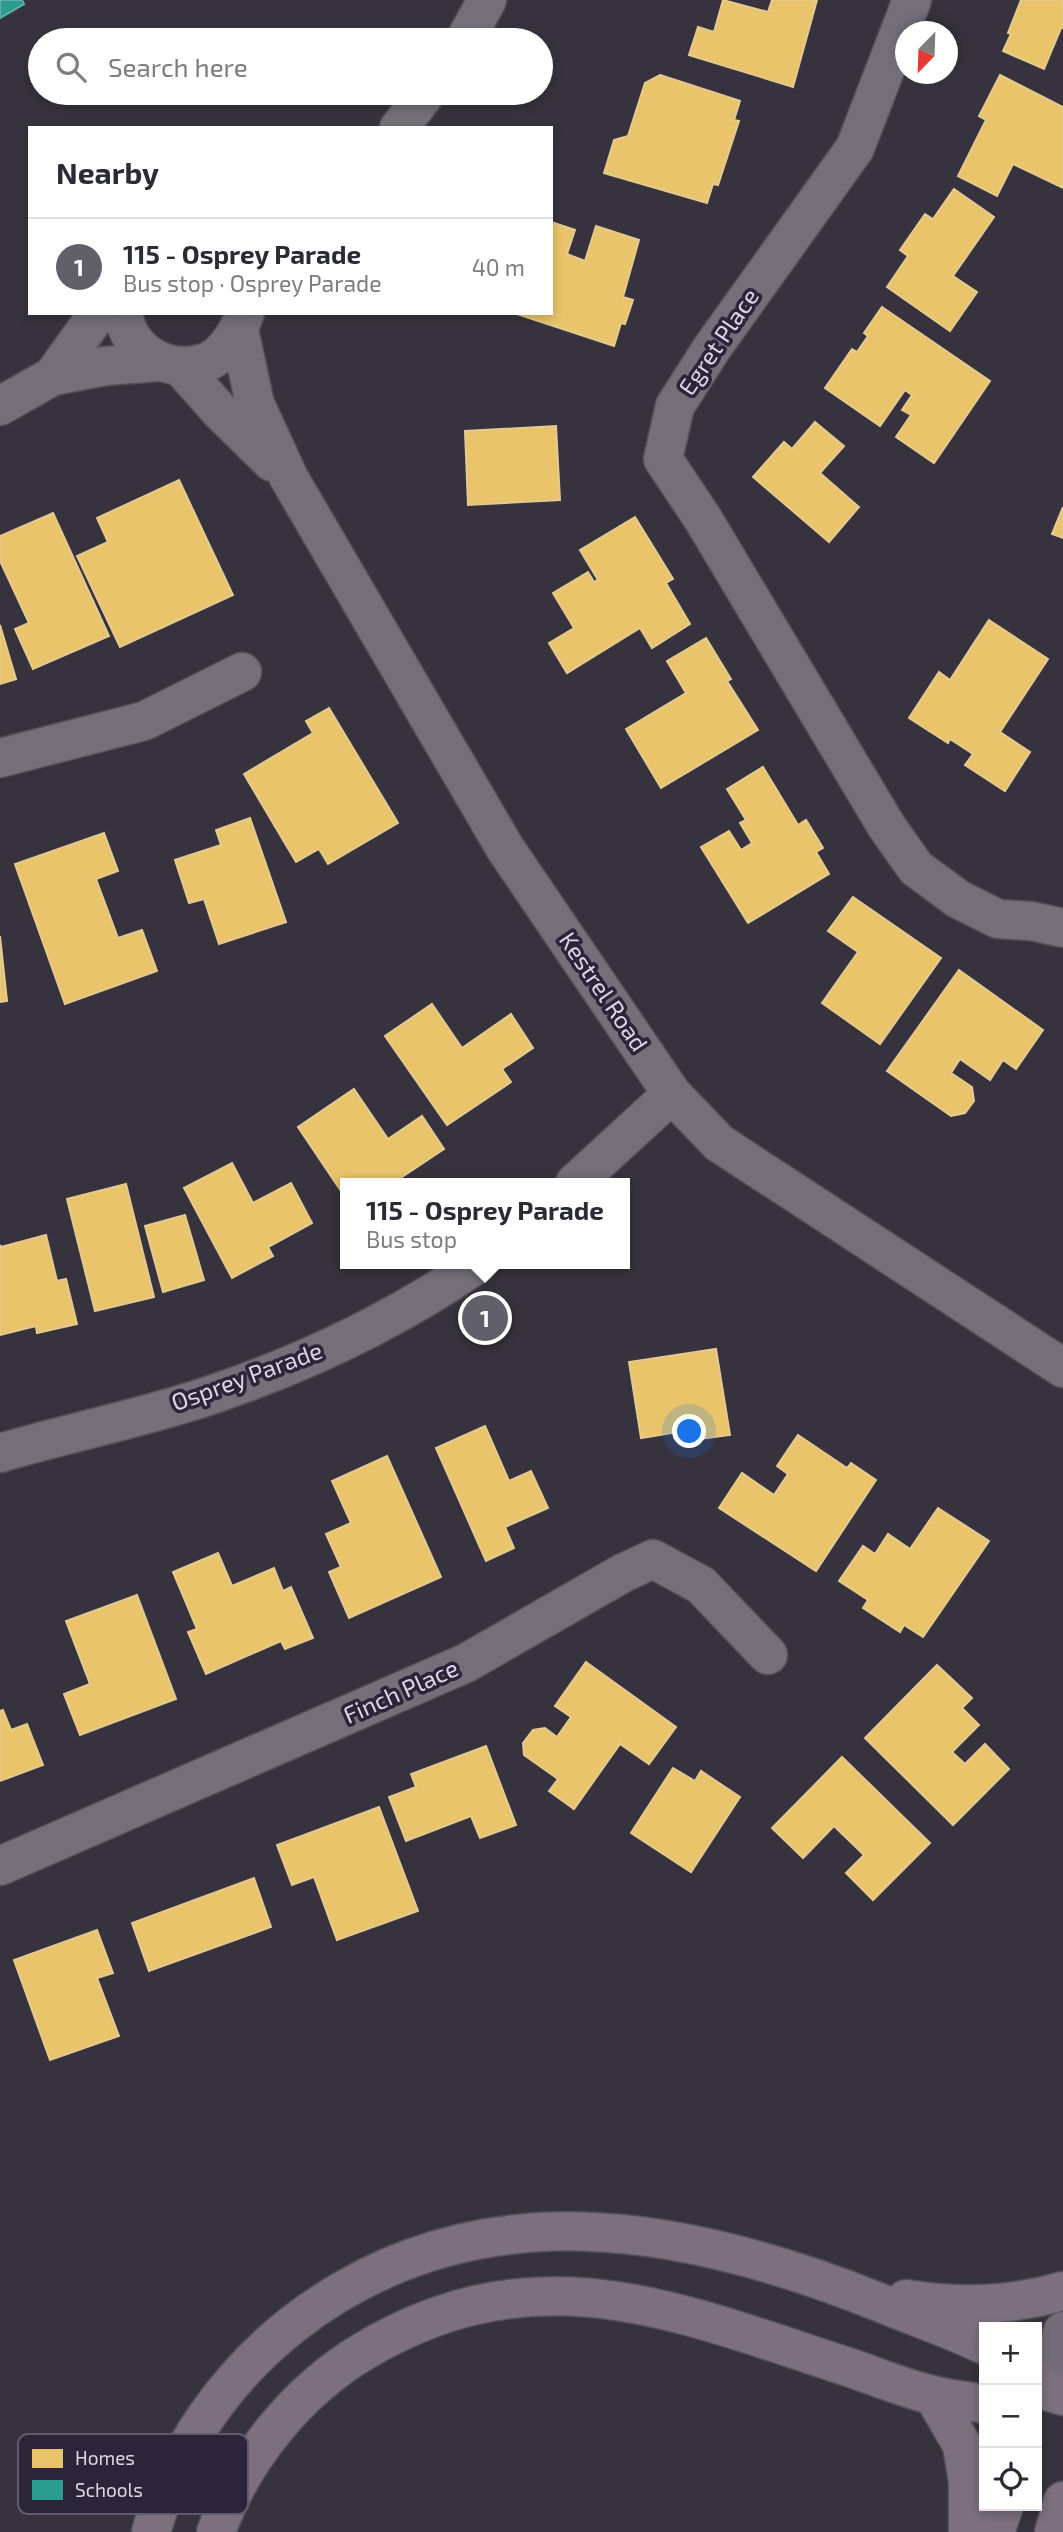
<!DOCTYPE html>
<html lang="en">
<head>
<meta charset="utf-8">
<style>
  body { margin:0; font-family:"Exo 2",sans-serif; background:#f2f2f3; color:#2b2b33 }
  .controls { position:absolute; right:21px; bottom:21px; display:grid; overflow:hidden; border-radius:0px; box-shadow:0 4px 10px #0003 }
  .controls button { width:63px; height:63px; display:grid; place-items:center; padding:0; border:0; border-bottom:2px solid #e1e1e2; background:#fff; color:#2b2b33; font:35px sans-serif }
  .compass { position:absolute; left:895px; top:21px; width:63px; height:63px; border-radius:50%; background:#fff; box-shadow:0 4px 10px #0003; rotate:203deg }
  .you { position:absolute; left:690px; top:1432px; width:24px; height:24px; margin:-18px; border:5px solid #fff; border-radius:50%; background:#1a73e8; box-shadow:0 0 0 10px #1a73e833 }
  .badge { display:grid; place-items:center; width:46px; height:46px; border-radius:50%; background:#615f69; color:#fff; font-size:23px; font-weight:700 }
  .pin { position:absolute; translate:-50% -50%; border:4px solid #fff; box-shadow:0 2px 7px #0006 }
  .popup { position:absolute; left:340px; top:1178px; width:290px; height:91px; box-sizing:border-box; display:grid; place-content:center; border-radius:0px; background:#fff; filter:drop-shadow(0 2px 5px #0005); font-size:23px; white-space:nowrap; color:#7c7c81 }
  .popup b { font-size:26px; color:#2b2b33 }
  .popup::after { content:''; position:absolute; left:50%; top:100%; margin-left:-14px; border:14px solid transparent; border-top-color:#fff }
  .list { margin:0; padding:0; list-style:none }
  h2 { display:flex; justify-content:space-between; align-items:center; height:91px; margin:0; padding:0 28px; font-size:30px }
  h2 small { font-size:23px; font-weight:400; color:#7c7c81 }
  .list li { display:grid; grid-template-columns:46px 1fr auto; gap:21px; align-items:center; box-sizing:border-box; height:98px; padding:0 28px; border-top:2px solid #e1e1e2 }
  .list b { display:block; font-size:26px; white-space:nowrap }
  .list p { margin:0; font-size:23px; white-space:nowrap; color:#7c7c81 }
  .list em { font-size:23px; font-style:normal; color:#7c7c81 }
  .icon { flex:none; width:38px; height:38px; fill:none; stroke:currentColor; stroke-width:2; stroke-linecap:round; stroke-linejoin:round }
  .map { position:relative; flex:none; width:1063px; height:2532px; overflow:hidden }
  .search { position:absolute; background:#fff; box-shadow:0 4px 10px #0003; left:28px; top:28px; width:525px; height:77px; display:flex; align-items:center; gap:18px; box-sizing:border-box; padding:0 24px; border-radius:38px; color:#7c7c81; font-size:26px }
  .panel { position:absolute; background:#fff; box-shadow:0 4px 10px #0003; left:28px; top:126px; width:525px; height:189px; border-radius:0px }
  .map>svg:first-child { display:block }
  .homes { fill:#e9c46a; stroke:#e5ca8f; stroke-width:2 }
  .schools { fill:#2a9d8f; stroke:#5faea8; stroke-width:2 }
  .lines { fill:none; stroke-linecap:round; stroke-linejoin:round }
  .minor-casing { stroke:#54505a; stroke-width:41 }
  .major-casing { stroke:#54505a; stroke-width:41 }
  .highway-casing { stroke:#54505a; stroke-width:41 }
  .minor { stroke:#73707a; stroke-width:38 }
  .major { stroke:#756c79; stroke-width:38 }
  .highway { stroke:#7c6f7e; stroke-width:38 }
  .labels { text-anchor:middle; stroke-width:7; stroke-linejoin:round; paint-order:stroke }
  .street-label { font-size:24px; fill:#dbd7e4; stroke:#2c2438 }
  .key { fill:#2c2438; stroke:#615a6c; stroke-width:2 }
  .key-label { font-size:19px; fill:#dbd7e4 }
</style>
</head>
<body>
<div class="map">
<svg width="1063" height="2532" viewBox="0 0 1063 2532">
  <rect width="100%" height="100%" fill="#37333e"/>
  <!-- homes -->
  <g class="homes">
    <path d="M723,0L768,12L772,0H817L793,87L689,55L698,27L714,32Z"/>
    <path d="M1021,0H1063V28H1061L1044,69L1003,51L1011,34L1008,33Z"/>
    <path d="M660,75L740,101L734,120L739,121L718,185L713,184L707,203L604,173L614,140L628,136L645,83Z"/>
    <path d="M1000,75L1063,107V188L1013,164L997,196L958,176L986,120L979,116Z"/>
    <path d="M954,189L994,217L953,276L977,292L950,331L887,287L908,256L900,250L925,214L933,219Z"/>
    <path d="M551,222L575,230L567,254L585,261L596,226L639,240L623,297L633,300L625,324L621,323L614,346L514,313H551Z"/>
    <path d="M882,307L990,381L934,463L896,437L911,415L902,410L912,395L905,390L880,426L825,388L852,349L857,352L868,336L864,333Z"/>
    <path d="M815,422L844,446L820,473L859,507L829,542L753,477L784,442L792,449Z"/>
    <path d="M556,426L560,500L468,505L465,431Z"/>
    <path d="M179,480L233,595L120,647L77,556L108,542L97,518Z"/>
    <path d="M1063,507V538L1052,534Z"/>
    <path d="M53,513L109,636L33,669L15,629L29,623L0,561V536Z"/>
    <path d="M635,517L673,579L666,583L690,624L652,648L640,628L567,673L549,643L574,628L553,593L588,572L594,582L598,580L580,550Z"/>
    <path d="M989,620L1048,659L1000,732L1030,752L1005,791L965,765L973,754L950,739L948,743L909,718L939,672L950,680Z"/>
    <path d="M0,625L16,679L0,684Z"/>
    <path d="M706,638L731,679L727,681L758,730L661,788L626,729L686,693L667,661Z"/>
    <path d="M329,708L398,823L328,864L319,849L296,862L244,774L313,733L306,721Z"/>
    <path d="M763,767L798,825L806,820L823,848L816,852L829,874L748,923L701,847L729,831L741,850L752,843L740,823L746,820L727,789Z"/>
    <path d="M250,818L286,922L219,944L204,899L189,903L175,860L221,845L216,830Z"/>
    <path d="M104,833L118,871L96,879L118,938L142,930L157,971L65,1004L15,864Z"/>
    <path d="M853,897L941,958L880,1044L822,1003L858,952L828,931Z"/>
    <path d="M0,936L7,1001L0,1002Z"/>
    <path d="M959,970L1043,1030L1016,1069L1003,1060L990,1080L960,1059L951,1073L972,1087L974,1101L965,1113L951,1116L887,1071Z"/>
    <path d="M432,1004L462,1048L511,1014L533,1048L502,1069L511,1082L447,1125L385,1036Z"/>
    <path d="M354,1089L388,1139L422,1116L444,1149L393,1183H345V1197L298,1127Z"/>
    <path d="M232,1163L253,1203L291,1183L312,1223L268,1247L273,1256L232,1278L184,1188Z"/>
    <path d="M126,1184L154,1297L95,1311L67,1199Z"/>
    <path d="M185,1215L204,1280L163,1292L145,1226Z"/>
    <path d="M46,1235L57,1281L66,1279L77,1324L37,1333L36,1326L0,1335V1245L1,1247Z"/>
    <path d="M716,1349L730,1435L686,1441L684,1431L641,1438L629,1362Z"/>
    <path d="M485,1426L509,1481L531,1471L548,1508L505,1527L514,1548L486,1561L436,1448Z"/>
    <path d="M798,1435L847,1468L851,1463L876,1480L816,1571L719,1508L742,1473L774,1495L788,1474L777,1466Z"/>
    <path d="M387,1456L441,1577L349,1618L329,1572L341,1567L326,1534L351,1523L332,1481Z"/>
    <path d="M938,1508L989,1541L923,1637L904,1625L900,1632L863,1608L868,1600L839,1581L863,1546L875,1554L888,1534L910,1549Z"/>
    <path d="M218,1553L232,1586L274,1568L283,1591L291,1587L313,1638L285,1649L281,1641L206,1674L188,1632L197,1629L173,1572Z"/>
    <path d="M137,1595L176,1699L80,1735L64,1694L90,1684L66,1621Z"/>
    <path d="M586,1662L676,1727L649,1764L620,1744L574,1809L549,1791L558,1779L524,1755L523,1743L533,1730L545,1728L557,1737L571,1717L555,1706Z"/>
    <path d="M937,1665L972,1698L962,1708L979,1725L952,1752L965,1764L985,1744L1009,1769L953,1825L865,1738Z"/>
    <path d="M3,1710L11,1730L27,1724L43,1765L0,1781V1711Z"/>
    <path d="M486,1746L516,1825L480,1838L471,1816L406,1841L389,1797L416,1787L411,1774Z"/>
    <path d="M842,1757L930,1843L873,1900L846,1873L864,1855L834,1826L803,1858L772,1828Z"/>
    <path d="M673,1768L695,1781L701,1771L740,1797L691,1872L631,1833Z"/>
    <path d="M379,1807L418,1911L337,1940L314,1877L292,1885L277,1845Z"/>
    <path d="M254,1878L271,1927L149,1971L132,1923Z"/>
    <path d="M97,1930L113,1973L97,1978L119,2036L50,2060L14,1960Z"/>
  </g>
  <!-- schools -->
  <path class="schools" d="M0,0H22L24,4L0,18Z"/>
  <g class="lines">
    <defs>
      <g id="minor">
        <path d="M912,0L855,148L712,348L675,406L663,459L703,519L887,827L916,868L958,899L998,919L1031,921L1063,928"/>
        <path d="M465,40L487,0"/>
        <path d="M399,128L426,93"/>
        <path d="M123,313C129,352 166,374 204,363C225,356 238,332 245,313"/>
        <path d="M239,330L255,404L289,478L505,848L672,1094L719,1143L1063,1368"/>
        <path d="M180,366L219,410L272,462"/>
        <path d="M53,376L98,313"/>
        <path d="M0,406L53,376L105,366L158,362"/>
        <path d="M0,758L144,721L242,672"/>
        <path d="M575,1183L672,1094"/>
        <path d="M0,1453C68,1433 138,1419 205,1397C301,1365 394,1321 477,1264"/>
        <path d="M0,1866L466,1663L623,1573L653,1559L701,1585L768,1655"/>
      </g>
      <path id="major" d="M1043,2390L1063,2331"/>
      <g id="highway">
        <path d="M906,2299C959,2308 1011,2306 1063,2291"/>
        <path d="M1037,2381L1043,2390L1063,2396"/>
        <path d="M933,2395L962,2445L968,2482V2532"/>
        <path d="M151,2532C175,2450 225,2378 292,2325C472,2184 685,2224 881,2303C915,2317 951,2329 984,2345"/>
        <path d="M216,2532C242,2459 297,2391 364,2351C539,2247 681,2313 857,2370C882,2379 907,2389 932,2395C949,2399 967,2401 984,2404"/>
        <path d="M995,2532L1004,2506"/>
        <path d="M1054,2532L1063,2501"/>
      </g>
    </defs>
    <!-- minor casing -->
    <use href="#minor" class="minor-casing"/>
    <!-- major casing -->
    <use href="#major" class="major-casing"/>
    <!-- highway casing -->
    <use href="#highway" class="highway-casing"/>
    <!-- minor -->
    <use href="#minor" class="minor"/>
    <!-- major -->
    <use href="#major" class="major"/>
    <!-- highway -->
    <use href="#highway" class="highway"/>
  </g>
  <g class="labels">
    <!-- street labels -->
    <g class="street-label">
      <text transform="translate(719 342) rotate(-56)" y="8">Egret Place</text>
      <text transform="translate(603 992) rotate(56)" y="8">Kestrel Road</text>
      <text transform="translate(247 1377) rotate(-20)" y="8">Osprey Parade</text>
      <text transform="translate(401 1692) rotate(-24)" y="8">Finch Place</text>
    </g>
  </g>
  <!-- legend -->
  <rect x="18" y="2434" width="230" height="80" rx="10" class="key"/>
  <rect x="32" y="2449" width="31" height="19" fill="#e9c46a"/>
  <rect x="32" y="2480" width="31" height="20" fill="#2a9d8f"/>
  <g class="key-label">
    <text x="75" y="2465">Homes</text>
    <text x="75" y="2497">Schools</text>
  </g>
</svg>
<div class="controls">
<button>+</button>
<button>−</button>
<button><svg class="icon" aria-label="locate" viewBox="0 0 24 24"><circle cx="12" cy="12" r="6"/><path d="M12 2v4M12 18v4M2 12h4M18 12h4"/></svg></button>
</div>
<svg class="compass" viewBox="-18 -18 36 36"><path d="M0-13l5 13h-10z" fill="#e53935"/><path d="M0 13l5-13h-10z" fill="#7c7c81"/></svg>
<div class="you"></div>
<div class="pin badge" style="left:485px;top:1318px">1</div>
<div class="popup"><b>115 - Osprey Parade</b>Bus stop</div>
<div class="search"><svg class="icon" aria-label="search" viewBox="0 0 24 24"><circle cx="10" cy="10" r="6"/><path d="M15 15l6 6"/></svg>Search here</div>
<section class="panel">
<h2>Nearby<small></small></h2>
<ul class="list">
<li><span class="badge">1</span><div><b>115 - Osprey Parade</b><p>Bus stop · Osprey Parade</p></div><em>40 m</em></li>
</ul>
</section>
</div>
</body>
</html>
